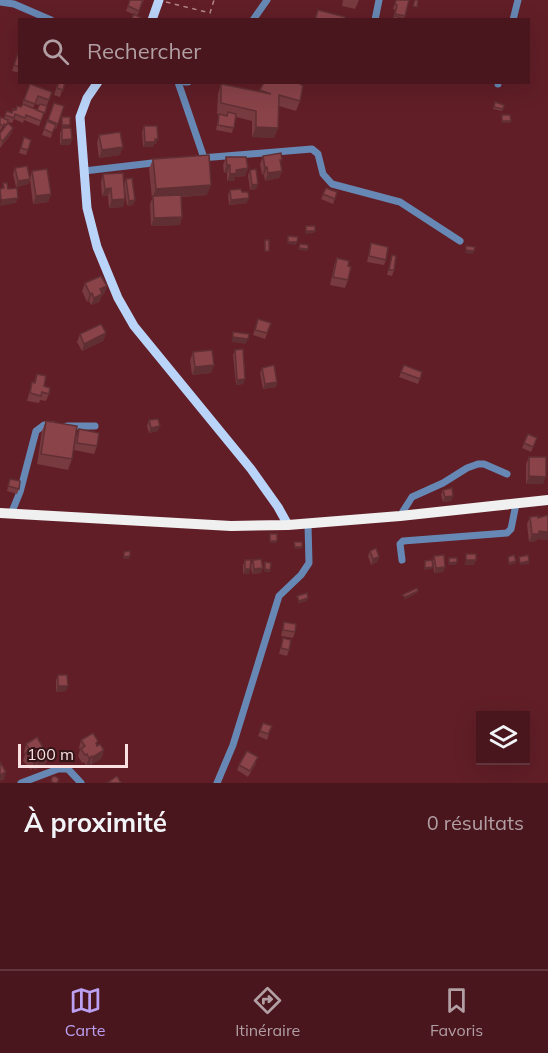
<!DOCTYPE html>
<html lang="fr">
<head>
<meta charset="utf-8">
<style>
  body { margin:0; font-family:Mulish,sans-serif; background:#501f26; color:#f1f3f6 }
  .controls { position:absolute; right:18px; bottom:18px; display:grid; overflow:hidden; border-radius:0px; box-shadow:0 6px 24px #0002 }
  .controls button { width:54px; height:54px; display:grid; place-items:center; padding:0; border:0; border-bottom:2px solid #61353b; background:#49161d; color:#f1f3f6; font:30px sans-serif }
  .scale { position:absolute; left:18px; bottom:15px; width:110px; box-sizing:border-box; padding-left:6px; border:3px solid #fae0e0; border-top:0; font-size:16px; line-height:21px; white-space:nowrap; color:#fae0e0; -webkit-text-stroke:4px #331518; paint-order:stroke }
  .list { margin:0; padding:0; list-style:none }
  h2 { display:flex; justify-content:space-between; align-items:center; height:78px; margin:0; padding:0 24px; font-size:26px }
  h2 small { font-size:20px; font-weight:400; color:#b19fa4 }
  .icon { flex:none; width:33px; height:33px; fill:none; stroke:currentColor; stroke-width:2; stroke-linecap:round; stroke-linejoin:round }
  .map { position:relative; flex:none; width:548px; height:783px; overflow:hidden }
  .search { position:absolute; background:#49161d; box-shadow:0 6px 24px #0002; left:18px; right:18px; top:18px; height:66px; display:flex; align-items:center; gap:15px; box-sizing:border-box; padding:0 21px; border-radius:0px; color:#b19fa4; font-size:22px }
  .sheet { height:186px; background:#49161d }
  nav { display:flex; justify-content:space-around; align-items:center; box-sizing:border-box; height:84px; border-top:2px solid #61353b; background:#49161d; font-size:16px; color:#b19fa4 }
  nav a { display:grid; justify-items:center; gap:3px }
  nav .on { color:#bca0f2 }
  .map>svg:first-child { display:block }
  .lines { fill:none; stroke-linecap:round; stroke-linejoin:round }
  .path { stroke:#b3868a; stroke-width:1.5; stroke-dasharray:4.5 4.5; stroke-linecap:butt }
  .minor { stroke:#6788b4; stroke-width:7 }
  .major { stroke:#bad4f9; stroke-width:9 }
  .highway { stroke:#f0f0f0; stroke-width:10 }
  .wall { fill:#763a3f; fill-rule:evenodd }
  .shaded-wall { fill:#602f33 }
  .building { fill:#894349; stroke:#602f33; stroke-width:1.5 }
</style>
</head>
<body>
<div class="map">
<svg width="548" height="783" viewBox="0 0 548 783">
  <rect width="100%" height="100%" fill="#611e27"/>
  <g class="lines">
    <!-- path -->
    <path class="path" d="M166,2L210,13L214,0"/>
    <!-- minor -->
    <g class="minor">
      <path d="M0,2L14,4L51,20"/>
      <path d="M253,20L267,0"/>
      <path d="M375,20L379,0"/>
      <path d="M513,20L518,0"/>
      <path d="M178,82L204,158"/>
      <path d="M185,82H188"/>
      <path d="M498,84V82"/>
      <path d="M201,158L312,149L318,154L323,174L332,184L400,202L460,241"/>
      <path d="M84,171L161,162"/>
      <path d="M67,426H95"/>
      <path d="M11,514L20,492L36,431L44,425H53"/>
      <path d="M400,516L412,497L443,483L467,468L478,464H484L507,474"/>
      <path d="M402,560L400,544L403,541L507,533L511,529L516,504"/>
      <path d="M21,783L58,769H68L81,783"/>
      <path d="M217,783L233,745L279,596L301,575L309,563L308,524"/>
    </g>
    <!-- major -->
    <g class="major">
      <path d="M152,20L159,0"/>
      <path d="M98,82L87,98L80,117L87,208L97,247L118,298L134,326L251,469L278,507L288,525"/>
    </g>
    <!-- highway -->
    <path class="highway" d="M0,513L231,526L288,525L400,516L548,500"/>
  </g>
  <!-- wall -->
  <g class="wall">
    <path d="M130,0H144L137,16L126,11Z"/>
    <path d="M343,0H359L355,9L342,6Z"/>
    <path d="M396,0L405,16L404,18L393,20L395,10L393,9Z"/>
    <path d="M20,48V73L12,71Z"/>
    <path d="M58,82H65L60,97L54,95Z"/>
    <path d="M264,82L300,101L296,111L279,106L278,128L274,138L252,137V121L236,117L232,133L216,130L219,114L227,116L217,114L218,94L221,84L259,92Z"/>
    <path d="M30,84L52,92L39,126L24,120L23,123L14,119L12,123L8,122L7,125L13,128L11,134L0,148V133L5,127L3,126L0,131V117L4,119L7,111L12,113L21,107ZM35,104L39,105L37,110L33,108Z"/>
    <path d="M495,102L504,105L502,111L493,109Z"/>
    <path d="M54,103L64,106L56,129L54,128L51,138L42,135Z"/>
    <path d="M144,126L156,144H154L153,147H143L142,132Z"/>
    <path d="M62,128L72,139L70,145H60V133Z"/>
    <path d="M99,135L120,155L99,158L97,143Z"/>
    <path d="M24,137L31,140L26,155L19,153Z"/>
    <path d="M263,156L281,165L282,171L279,178L265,181L264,175H262L260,164Z"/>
    <path d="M226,157L248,168L245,176L235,177L234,181H227V173H224L223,165Z"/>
    <path d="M153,159L207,195L182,197V217L180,225L151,226L150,204L152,199L149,169Z"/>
    <path d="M15,168L30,178L32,171L51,194L48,202L33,204L30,180L28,184L16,187L13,174Z"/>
    <path d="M250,170L258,184L256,189L250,190L248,175Z"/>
    <path d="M103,174L125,199L123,207L109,208L108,196H102L101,182Z"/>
    <path d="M126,179L135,200L133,205L127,206L124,184Z"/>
    <path d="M326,188L337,192L333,204L321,199Z"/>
    <path d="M230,190L242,192L247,203L229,205L228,195Z"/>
    <path d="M371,243L386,260L384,265L367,262Z"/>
    <path d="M392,255L394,270L392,276L387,275Z"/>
    <path d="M337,258L348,280L345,288L330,285L334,266Z"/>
    <path d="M85,283L107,286L104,294L102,295L99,302L91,305L89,301L87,302L82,291Z"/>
    <path d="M258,319L271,323L265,339L253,335Z"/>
    <path d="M106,333L103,341L82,351L77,342L80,334Z"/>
    <path d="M235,350L245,379L243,384L236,385L233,355Z"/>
    <path d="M193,352L214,365L211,373L192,375L190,360Z"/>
    <path d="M404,365L422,372L418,384L399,377Z"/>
    <path d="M262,368L277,382L276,387L263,389L260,373Z"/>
    <path d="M37,374L49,394L46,401L40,400L39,403L27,401L32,382L34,383Z"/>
    <path d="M149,420L158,431L149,433L147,426Z"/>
    <path d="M46,421L72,459L68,470L37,464L42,431Z"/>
    <path d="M79,429L97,446L94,454L74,450L76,437Z"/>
    <path d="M528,434L537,438L531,452L522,448Z"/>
    <path d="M529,457L543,484H526V464Z"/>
    <path d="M10,479L19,489L17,494L7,491Z"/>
    <path d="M443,490L453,496L451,501L443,502L441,495Z"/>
    <path d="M548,515V540L537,539L536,541L529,542L527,524L530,517L538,518Z"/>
    <path d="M370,551L379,557L377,562L371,565L368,556Z"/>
    <path d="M434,556L445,567L443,572L434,573L433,561Z"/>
    <path d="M245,560L249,574H243V565Z"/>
    <path d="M253,560L263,568L261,573L252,574L251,565Z"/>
    <path d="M284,622L295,632L293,638L281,636Z"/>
    <path d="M283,638L289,650L287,656L279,654Z"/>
    <path d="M58,675L66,691L56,692V680Z"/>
    <path d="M263,723L272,726L267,740L258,736Z"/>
    <path d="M81,740L97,745L102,758L91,765L90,764L86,766L84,762L82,763L78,756L80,750L79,748Z"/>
    <path d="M26,744L48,756L46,764L35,770L34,768L31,770L23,761L25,754L24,752Z"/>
    <path d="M256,763L248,777L237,770L239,765Z"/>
  </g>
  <!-- shaded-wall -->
  <g class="shaded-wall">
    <path d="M502,121H511L510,123H501Z"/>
    <path d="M62,125H70L69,127H61Z"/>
    <path d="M256,127L278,128L274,138L252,137Z"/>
    <path d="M13,128L11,134L1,146L3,141Z"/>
    <path d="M72,139L70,145H60L62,140Z"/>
    <path d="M155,139H158L156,144H154L153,147H143L145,142Z"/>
    <path d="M123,147L120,155L99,158L102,150Z"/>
    <path d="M227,165H230L227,173H224Z"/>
    <path d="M267,167L264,175H262L265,168Z"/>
    <path d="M248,168L245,176L235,177L234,181H227L230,174L236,170Z"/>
    <path d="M282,171L279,178L265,181L268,173Z"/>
    <path d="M30,179L28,184L16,187L18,181Z"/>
    <path d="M258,184L256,189L250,190L252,185Z"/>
    <path d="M211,185L207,195L153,199V196L156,189Z"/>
    <path d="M111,188L108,196H102L105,189Z"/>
    <path d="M51,194L48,202L33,204L36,196Z"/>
    <path d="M18,198L16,203L0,206L1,200Z"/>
    <path d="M249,198L247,203L229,205L231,200Z"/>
    <path d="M125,199L123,207L109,208L112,200Z"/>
    <path d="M135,200L133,205L127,206L129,201Z"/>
    <path d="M182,217L180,225L151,226L154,218Z"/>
    <path d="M306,231H315L314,233L305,234Z"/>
    <path d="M288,242H297L296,245L287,244Z"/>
    <path d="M299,248L308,249L307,251L298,250Z"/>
    <path d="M466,250L474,251L473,254L465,253Z"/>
    <path d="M107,286L104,294L102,295L99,302L91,305L94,298L100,289Z"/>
    <path d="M92,293L89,301L87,302L90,294Z"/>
    <path d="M106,333L103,341L82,351L84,344Z"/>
    <path d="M233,337L248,339L246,344L231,342Z"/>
    <path d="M214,365L211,373L192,375L195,367Z"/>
    <path d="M245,379L243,384L236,385L237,380Z"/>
    <path d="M277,382L276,387L263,389L265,384Z"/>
    <path d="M160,426L158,431L149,433L151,428Z"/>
    <path d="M529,476L546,477L543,484H526Z"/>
    <path d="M453,496L451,501L443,502L445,497Z"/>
    <path d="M539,531L548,532V540L537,539L536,541L529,542L532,534Z"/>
    <path d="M270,541H277L276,543H270Z"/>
    <path d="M295,547H302L301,549H294Z"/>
    <path d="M130,556L129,559H123L124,557Z"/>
    <path d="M379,557L377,562L371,565L373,559Z"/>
    <path d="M466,560H476L474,565H464Z"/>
    <path d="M516,561L515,564L509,565V563Z"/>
    <path d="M529,561V564L520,565V563Z"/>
    <path d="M457,562L456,565H448L449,563Z"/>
    <path d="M433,567L432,569L424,570L425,568Z"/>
    <path d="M445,567L443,572L434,573L436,568Z"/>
    <path d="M263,568L261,573L252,574L254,569Z"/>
    <path d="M245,569H250L249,574H243Z"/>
    <path d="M265,569L270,570V572H264Z"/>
    <path d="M418,591L417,593L404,600L405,597Z"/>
    <path d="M308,598L307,601L298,604L299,601Z"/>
    <path d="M58,686H68L66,691L56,692Z"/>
    <path d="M104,750L102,758L91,765L93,757Z"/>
    <path d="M48,756L46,764L35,770L38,762Z"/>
    <path d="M92,756L90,764L86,766L89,758Z"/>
    <path d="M37,761L34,768L31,770L34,763Z"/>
    <path d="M6,772L4,780L0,781V775Z"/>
  </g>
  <!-- building -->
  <g class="building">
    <path d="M130,0H143L139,11L128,6Z"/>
    <path d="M396,0H409L405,16L395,14L397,5L395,4Z"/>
    <path d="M415,0H418L417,7L413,6Z"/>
    <path d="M318,10L345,17V20H315Z"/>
    <path d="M134,14L143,19V20H131Z"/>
    <path d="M394,16L405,19V20H393Z"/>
    <path d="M20,48V67L14,65Z"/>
    <path d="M59,82H65L63,90L57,88Z"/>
    <path d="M264,82H297L303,86L300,101L279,95L278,128L256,127V111L221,103V84L271,94L260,90Z"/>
    <path d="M30,84L52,92L49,100L38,96L35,104L24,100Z"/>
    <path d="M495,102L504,105L503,109L494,107Z"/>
    <path d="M54,103L64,106L58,124L48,120Z"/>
    <path d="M23,104L44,113L41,121L26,115L25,118L15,114L14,118L5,115L7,111L12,113L13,109L16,110L17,106L21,107Z"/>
    <path d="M40,104L47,106L45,113L37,110Z"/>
    <path d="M228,112L236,114L234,128L218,125L219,114L227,116Z"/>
    <path d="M502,115H510L511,121H502Z"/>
    <path d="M0,117L8,120L7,125L4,124L3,126L0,124Z"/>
    <rect x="62" y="117" width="8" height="8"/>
    <path d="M47,121L56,125L52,133L44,129Z"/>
    <path d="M8,123L13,128L3,141L0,139V133Z"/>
    <path d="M144,126H157L158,139H155V142H145Z"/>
    <path d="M62,128H71L72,139L62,140Z"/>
    <path d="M120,132L123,147L102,150L99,135Z"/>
    <path d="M24,137L31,140L28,150L21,148Z"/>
    <path d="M281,153L282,160H280L282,171L268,173L267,167L265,168L263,156Z"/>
    <path d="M209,155L211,185L156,189L153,159Z"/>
    <path d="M226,157H246L248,168L236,170L237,173L230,174V165H227Z"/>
    <path d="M27,166L30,179L18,181L15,168Z"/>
    <path d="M47,169L51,194L36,196L32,171Z"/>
    <path d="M256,169L258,184L252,185L250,170Z"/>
    <path d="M123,173L125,199L112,200L111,188L105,189L103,174Z"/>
    <path d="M132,178L135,200L129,201L126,179Z"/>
    <path d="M3,183H7L8,189L17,188L18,198L1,200L0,189L4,188Z"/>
    <path d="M326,188L337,192L335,199L323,194Z"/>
    <path d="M241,189L242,192H248L249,198L231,200L230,190Z"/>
    <path d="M181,195L182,217L154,218L153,196Z"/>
    <rect x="306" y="226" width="9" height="5"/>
    <path d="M288,236L298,237L297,242H288Z"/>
    <rect x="265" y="240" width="4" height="11"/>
    <path d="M371,243L388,247L386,260L369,256Z"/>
    <path d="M300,244L308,245V249L299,248Z"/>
    <path d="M466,246L475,247L474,251L466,250Z"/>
    <path d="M392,255L396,256L394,270H389Z"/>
    <path d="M337,258L349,261L348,266L351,267L348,280L333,277Z"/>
    <path d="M101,276L107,286L100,289L102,294L94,298L92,293L90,294L85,283Z"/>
    <path d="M258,319L271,323L267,333L255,330Z"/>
    <path d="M101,324L106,333L84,344L80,334Z"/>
    <path d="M233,332L249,334L248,339L233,337Z"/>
    <path d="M243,349L245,379L237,380L235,350Z"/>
    <path d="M212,350L214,365L195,367L193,352Z"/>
    <path d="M274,365L277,382L265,384L262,368Z"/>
    <path d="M404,365L422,372L420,379L401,372Z"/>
    <path d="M37,374L46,376L44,386L50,388L49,394L42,392L41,396L30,393L32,382L35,383Z"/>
    <path d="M158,419L160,426L151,428L149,420Z"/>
    <path d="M46,421L77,426L72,459L41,454Z"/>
    <path d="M79,429L99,433L97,446L77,443Z"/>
    <path d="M528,434L537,438L533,447L524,443Z"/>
    <path d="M529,457H546V477L529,476Z"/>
    <path d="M10,479L20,481L19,489L8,486Z"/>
    <path d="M452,488L453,496L445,497L443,490Z"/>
    <path d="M548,515V532L539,531V534H532L530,517L538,516V518Z"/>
    <rect x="270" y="534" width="7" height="7"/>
    <path d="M294,542H302V547H295Z"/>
    <path d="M376,548L379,557L373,559L370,551Z"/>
    <path d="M130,551V556L124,557V552Z"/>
    <rect x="466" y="554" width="10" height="6"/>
    <path d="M444,555L445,567L436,568L434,556Z"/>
    <path d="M514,555L516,561L509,563L508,557Z"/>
    <path d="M528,555L529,561L520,563L519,557Z"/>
    <path d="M449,558H457V562L449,563Z"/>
    <path d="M261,559L263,568L254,569L253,560Z"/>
    <path d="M245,560H251L250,569H245Z"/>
    <path d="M432,560L433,567L425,568V561Z"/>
    <path d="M265,562L271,563L270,570L265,569Z"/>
    <path d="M417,588L418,591L405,597L402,595Z"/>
    <path d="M307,593L308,598L299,601L297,596Z"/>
    <path d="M284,622L296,624L295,632L283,630Z"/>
    <path d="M283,638L291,640L289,650L281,648Z"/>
    <path d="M58,675H67L68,686H58Z"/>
    <path d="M263,723L272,726L268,734L260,731Z"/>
    <path d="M93,733L98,741L96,743L97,746L100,744L104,750L93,757L92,756L89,758L87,754L85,755L81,749L85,746L81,740Z"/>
    <path d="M37,737L48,756L38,762L37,761L34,763L26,753L30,750L26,744Z"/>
    <path d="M247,751L258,757L250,771L239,765Z"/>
    <path d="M0,762L6,772L0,775Z"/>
    <path d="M55,776L59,779L57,783H54L51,781L52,777Z"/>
    <path d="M117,776L121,783H107Z"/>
  </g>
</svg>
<div class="controls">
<button><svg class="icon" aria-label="layers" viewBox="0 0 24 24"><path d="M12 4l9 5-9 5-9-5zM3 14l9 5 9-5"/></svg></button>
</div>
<div class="scale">100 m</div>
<div class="search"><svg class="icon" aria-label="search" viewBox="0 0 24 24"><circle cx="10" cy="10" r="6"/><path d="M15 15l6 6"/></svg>Rechercher</div>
</div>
<section class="sheet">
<h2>À proximité<small>0 résultats</small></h2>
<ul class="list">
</ul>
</section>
<nav>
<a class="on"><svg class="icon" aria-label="map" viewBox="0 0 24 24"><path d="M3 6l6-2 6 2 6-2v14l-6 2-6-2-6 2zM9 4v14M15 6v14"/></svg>Carte</a>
<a><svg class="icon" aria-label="directions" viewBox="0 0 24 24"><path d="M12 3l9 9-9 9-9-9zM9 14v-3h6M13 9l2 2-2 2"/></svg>Itinéraire</a>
<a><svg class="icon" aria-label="saved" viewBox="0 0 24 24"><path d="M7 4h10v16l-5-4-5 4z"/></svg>Favoris</a>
</nav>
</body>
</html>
